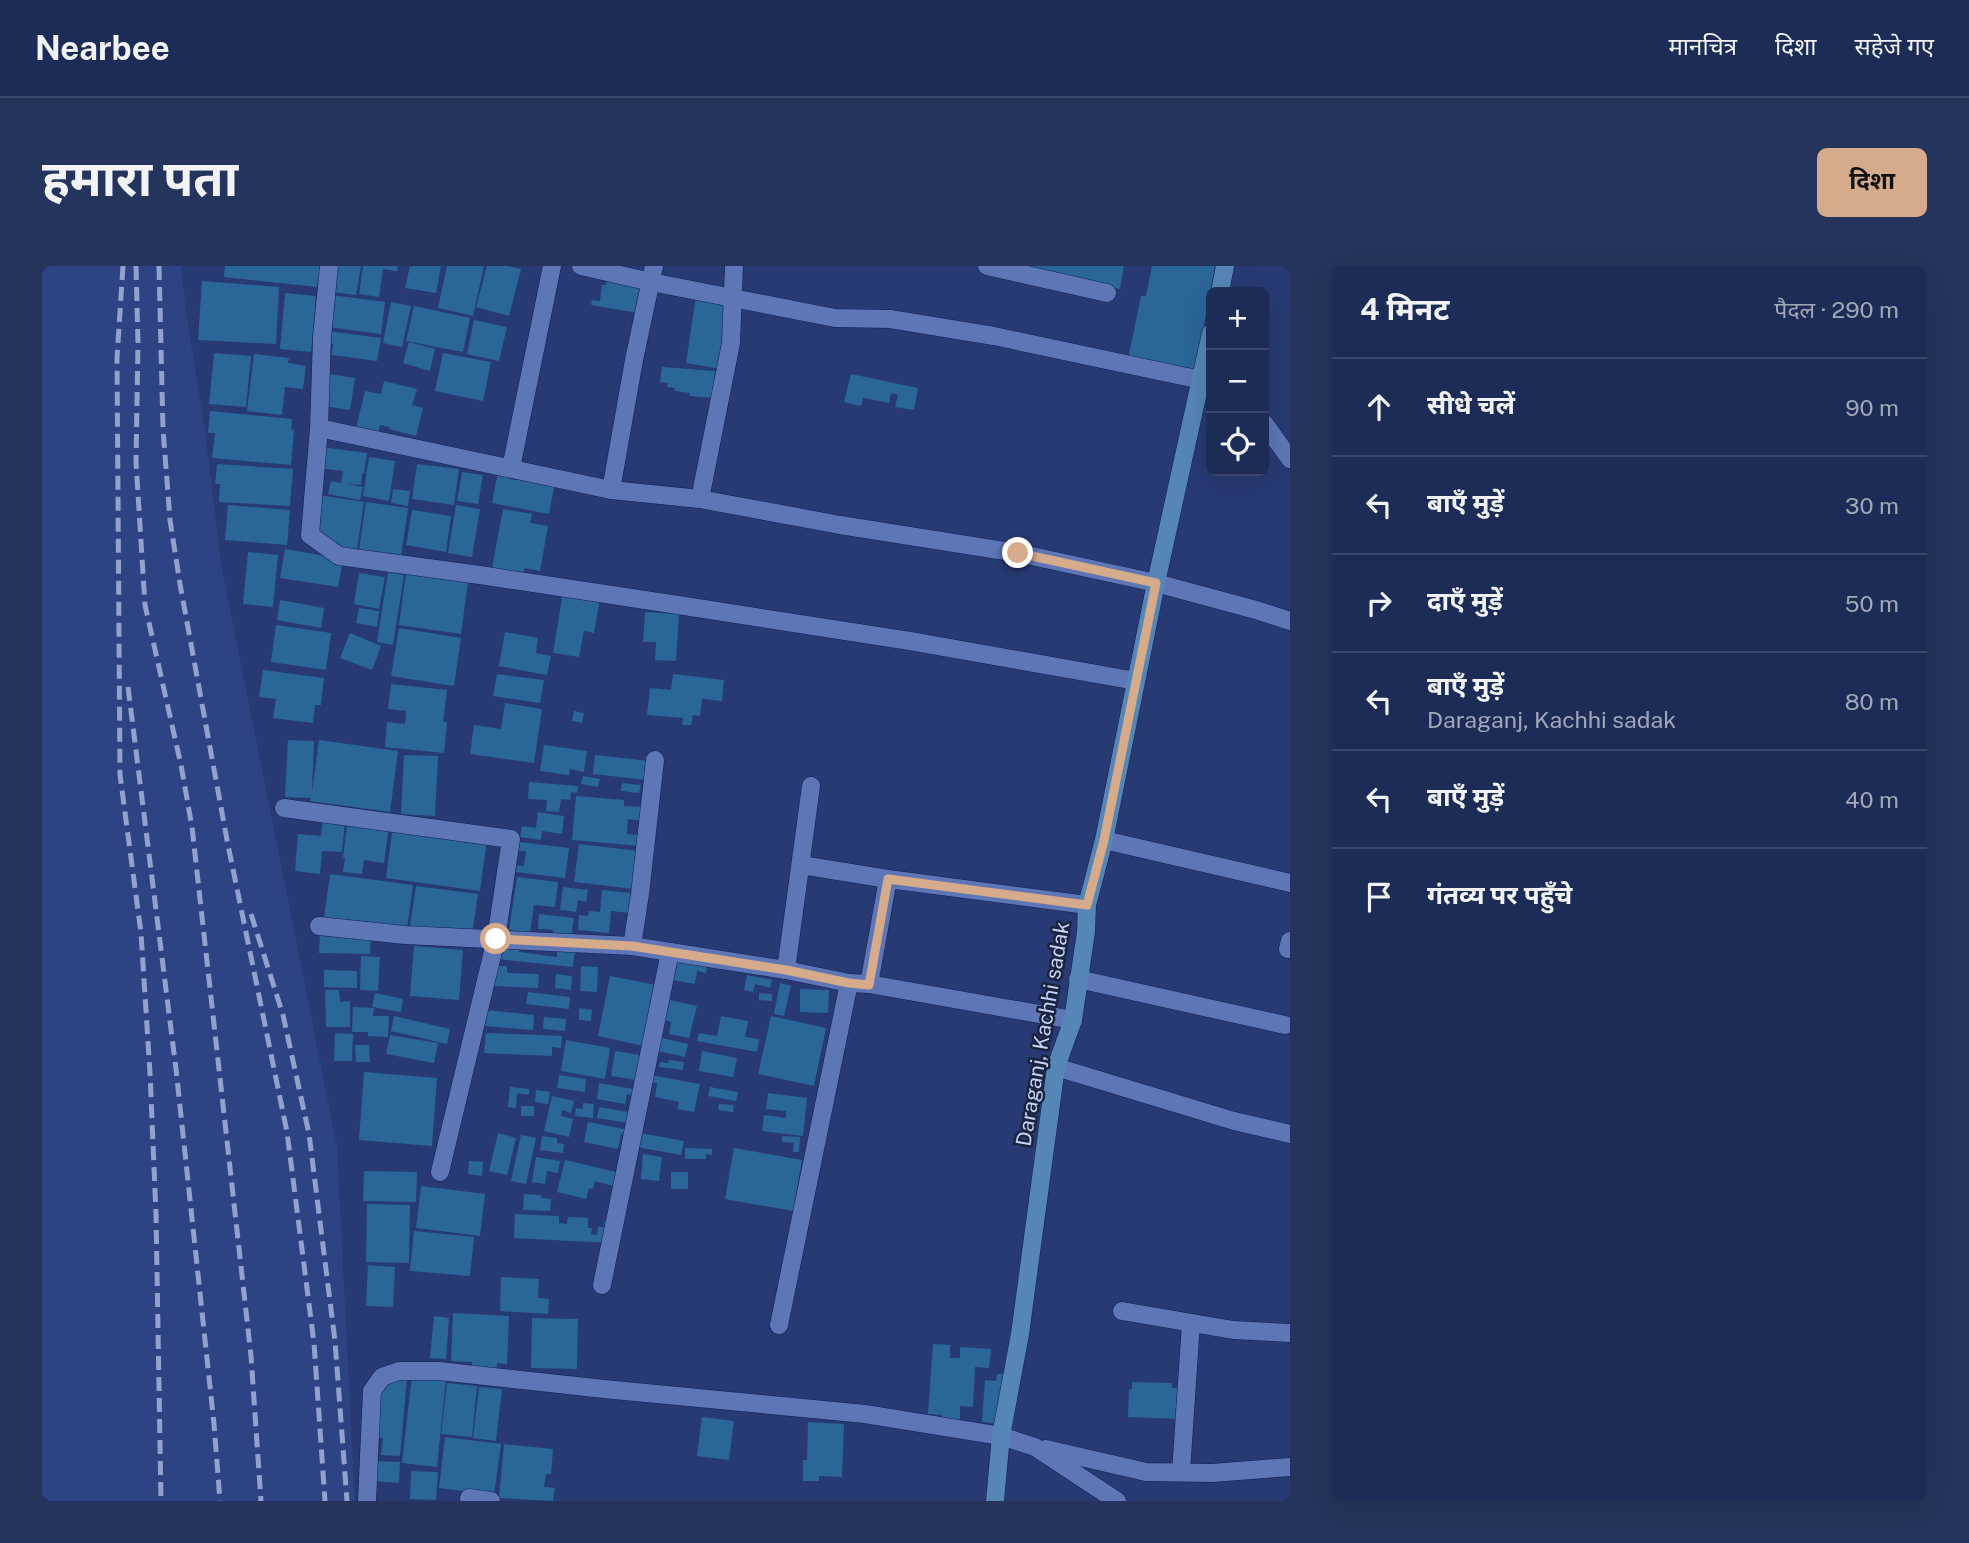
<!DOCTYPE html>
<html lang="hi">
<head>
<meta charset="utf-8">
<style>
  body { margin:0; font-family:"Public Sans","Noto Sans Devanagari",sans-serif; background:#25345c; color:#f1f3f6 }
  .controls { position:absolute; right:21px; top:21px; display:grid; overflow:hidden; border-radius:10px; box-shadow:0 7px 28px #0002 }
  .controls button { width:63px; height:63px; display:grid; place-items:center; padding:0; border:0; border-bottom:2px solid #3b486c; background:#1d2c56; color:#f1f3f6; font:35px sans-serif }
  .stop { position:absolute; width:21px; height:21px; margin:-16px; border:5px solid #d6ab8b; border-radius:50%; background:#fff }
  .stop.end { background:#d6ab8b; border-color:#fff; box-shadow:0 2px 7px #0008 }
  .list { margin:0; padding:0; list-style:none }
  h2 { display:flex; justify-content:space-between; align-items:center; height:91px; margin:0; padding:0 28px; font-size:30px }
  h2 small { font-size:23px; font-weight:400; color:#a0a7b9 }
  .list li { display:grid; grid-template-columns:46px 1fr auto; gap:21px; align-items:center; box-sizing:border-box; height:98px; padding:0 28px; border-top:2px solid #3b486c }
  .list b { display:block; font-size:26px; white-space:nowrap }
  .list p { margin:0; font-size:23px; white-space:nowrap; color:#a0a7b9 }
  .list em { font-size:23px; font-style:normal; color:#a0a7b9 }
  .icon { flex:none; width:38px; height:38px; fill:none; stroke:currentColor; stroke-width:2; stroke-linecap:round; stroke-linejoin:round }
  .map { position:relative; flex:none; width:1248px; height:1235px; overflow:hidden; border-radius:10px }
  header { display:flex; align-items:center; gap:42px; box-sizing:border-box; height:98px; padding:0 35px; background:#1d2c56; border-bottom:2px solid #3b486c }
  header strong { font-size:33px }
  nav { display:flex; gap:38px; margin-inline-start:auto; font-size:24px }
  .intro { display:flex; align-items:center; justify-content:space-between; box-sizing:border-box; height:168px; padding:0 42px }
  h1 { margin:0; font-size:49px }
  .button { padding:18px 32px; border-radius:10px; background:#d6ab8b; color:#111; font-size:24px; font-weight:700 }
  main { display:flex; gap:42px; padding:0 42px }
  aside { flex:1; background:#1d2c56; border-radius:10px; box-shadow:0 7px 28px #0002 }
  .map>svg:first-child { display:block }
  .built { fill:#2d4383 }
  .building { fill:#2b6698 }
  .lines { fill:none; stroke-linecap:round; stroke-linejoin:round }
  .street-casing { stroke:#101e55; stroke-width:19 }
  .secondary-casing { stroke:#101e55; stroke-width:19 }
  .street { stroke:#5e76b5; stroke-width:18 }
  .secondary { stroke:#5686b6; stroke-width:18 }
  .rail { stroke:#92a2cc; stroke-width:5; stroke-dasharray:14 7; stroke-linecap:butt }
  .route { stroke:#d6ab8b; stroke-width:9 }
  .labels { text-anchor:middle; stroke-width:5; stroke-linejoin:round; paint-order:stroke }
  .street-label { font-size:21px; fill:#c5d3f6; stroke:#1a243e }
</style>
</head>
<body>
<header>
<strong>Nearbee</strong>
<nav><a>मानचित्र</a><a>दिशा</a><a>सहेजे गए</a></nav>
</header>
<div class="intro"><h1>हमारा पता</h1><a class="button">दिशा</a></div>
<main>
<div class="map">
<svg width="1248" height="1235" viewBox="0 0 1248 1235">
  <rect width="100%" height="100%" fill="#273a73"/>
  <!-- built -->
  <path class="built" d="M0,0H139L144,47L163,164L179,297L295,881L313,1235H0Z"/>
  <!-- building -->
  <g class="building">
    <path d="M183,0H278L275,21L182,11Z"/>
    <path d="M291,0H319L314,29L288,26Z"/>
    <path d="M321,0H356L355,5L341,3L337,31L317,28Z"/>
    <path d="M368,0H399L394,27L363,22Z"/>
    <path d="M405,0H442L431,50L396,42Z"/>
    <path d="M445,0H466L479,3L467,50L434,41Z"/>
    <path d="M962,0H1082L1078,23Z"/>
    <path d="M1110,0H1173L1153,106L1086,93L1099,30H1104Z"/>
    <path d="M565,10L601,16L596,47L549,39L550,34L558,35L560,19H564Z"/>
    <path d="M160,15L237,21L234,78L156,74Z"/>
    <path d="M243,27L274,30L269,86L238,83Z"/>
    <path d="M289,29L343,36L339,68L285,61Z"/>
    <path d="M654,30L690,36L679,103L644,97Z"/>
    <path d="M349,36L369,40L360,81L341,77Z"/>
    <path d="M372,40L428,52L421,86L364,75Z"/>
    <path d="M432,54L465,61L457,95L425,88Z"/>
    <path d="M286,65L339,72L335,95L290,89L291,78L285,77Z"/>
    <path d="M367,76L393,83L388,105L361,97Z"/>
    <path d="M172,87L209,90L204,141L167,138Z"/>
    <path d="M401,87L449,96L441,135L393,125Z"/>
    <path d="M212,88L247,92L246,97L264,100L261,123L243,121L240,149L205,145Z"/>
    <path d="M620,101L673,105L671,132L647,130L648,127L633,125V122L625,121L626,117L618,116Z"/>
    <path d="M287,108L313,112L308,144L282,140Z"/>
    <path d="M809,108L876,122L872,144L853,141L856,129L849,127L847,137L821,132L819,140L802,136Z"/>
    <path d="M342,115L375,123L370,139L381,142L374,170L347,163V161L338,159L336,167L314,162L323,125L339,128Z"/>
    <path d="M168,145L250,153L249,163L252,164L249,199L170,192L173,167H166Z"/>
    <path d="M279,181L325,187L322,207H320L319,219L304,218L321,221L318,234L286,228L289,215L299,217L301,205L276,202Z"/>
    <path d="M327,191L353,195L347,235L321,230Z"/>
    <path d="M175,198L251,203L248,240L177,236L178,218H173Z"/>
    <path d="M375,198L417,203L412,239L370,233Z"/>
    <path d="M456,205L468,207L467,213L475,214L476,209L513,216L507,248L450,237Z"/>
    <path d="M420,206L441,209L436,238L415,235Z"/>
    <path d="M351,223L368,225L366,240L349,237Z"/>
    <path d="M270,228L322,236L315,283L264,276Z"/>
    <path d="M324,236L366,242L359,291L317,285Z"/>
    <path d="M186,239L248,244L245,279L183,274Z"/>
    <path d="M414,239L438,243L430,291L406,287Z"/>
    <path d="M461,243L490,248L488,257L506,260L498,305L482,302V307L450,302Z"/>
    <path d="M370,244L409,250L404,286L364,279Z"/>
    <path d="M243,283L301,293L296,321L238,312Z"/>
    <path d="M206,286L236,289L231,341L201,338Z"/>
    <path d="M346,306L362,309L351,379L335,376Z"/>
    <path d="M317,307L343,311L337,343L312,338Z"/>
    <path d="M364,307L426,316L419,368L357,359Z"/>
    <path d="M521,326L558,332L552,367L542,365L537,391L511,387Z"/>
    <path d="M238,334L282,342L279,362L235,354Z"/>
    <path d="M317,342L337,345L335,361L314,357Z"/>
    <path d="M603,346L637,348L634,395L613,394L614,376H601Z"/>
    <path d="M234,359L289,367L284,404L229,396Z"/>
    <path d="M357,362L419,372L412,420L349,410Z"/>
    <path d="M463,366L496,372L494,387L509,390L505,409L457,400Z"/>
    <path d="M308,367L339,380L330,404L298,392Z"/>
    <path d="M221,404L282,412L279,439H273L271,457L231,452L234,433L217,431Z"/>
    <path d="M455,408L502,414L498,437L451,430Z"/>
    <path d="M631,408L682,414L680,435L660,433L658,450L651,449L649,459H640L641,452L605,449L608,422L629,424Z"/>
    <path d="M349,418L405,424L401,456H405L402,487L343,481L345,456L363,458L364,445L346,443Z"/>
    <path d="M463,437L500,443L492,497L428,488L432,459L459,463Z"/>
    <path d="M532,445L542,447L540,457L530,455Z"/>
    <path d="M246,474L272,475L270,527L277,474L356,485L348,546L268,535L269,532L243,531Z"/>
    <path d="M502,479L545,485L542,506L528,503L527,509L498,505Z"/>
    <path d="M362,489L396,490L393,550L359,548Z"/>
    <path d="M553,489L607,495L605,514L551,508Z"/>
    <path d="M541,510L558,513L556,521L539,518Z"/>
    <path d="M487,516L536,520L535,527L529,526L528,534L519,533L517,546L504,545L505,534L486,533Z"/>
    <path d="M580,517L599,519L597,527L579,525Z"/>
    <path d="M534,530L582,534V540L602,541L600,555L586,553L585,568L600,569L598,580L530,574Z"/>
    <path d="M496,546L522,550L520,568L500,565L499,574L478,571L480,560L494,562Z"/>
    <path d="M281,553L303,555L300,586L280,585L278,608L253,605L256,568L279,570Z"/>
    <path d="M306,553L347,559L342,597L322,594L320,608L301,606L303,592L301,591Z"/>
    <path d="M351,560L445,573L438,625L344,612Z"/>
    <path d="M478,576L527,582L523,612L474,606L475,599L482,600L484,585H477Z"/>
    <path d="M537,578L597,585L592,623L532,616Z"/>
    <path d="M288,608L371,619L365,663L282,652Z"/>
    <path d="M475,611L516,616L513,641L492,639L488,667L467,664Z"/>
    <path d="M374,620L436,628L430,669L368,660Z"/>
    <path d="M521,621L546,624L544,636L536,634L534,646L518,644Z"/>
    <path d="M560,624L589,627L588,647L569,645L567,667L536,664L537,649L546,650L547,645L558,646Z"/>
    <path d="M497,648L532,652L529,673L510,671L511,664L496,663Z"/>
    <path d="M278,667L329,668L328,688L277,687Z"/>
    <path d="M457,676L478,678L477,686L515,691V683L533,685L531,701L455,693Z"/>
    <path d="M372,680L421,684L417,734L368,730Z"/>
    <path d="M319,690L338,691L336,725L318,724Z"/>
    <path d="M634,695L665,700L664,707L655,705L653,718L630,714Z"/>
    <path d="M453,700H465V707L497,708L496,722L452,720Z"/>
    <path d="M539,700L556,701L555,726L538,725Z"/>
    <path d="M282,704L315,705V722L282,721Z"/>
    <path d="M514,708L530,710L529,724L513,722Z"/>
    <path d="M705,709L730,714L728,722L713,718L711,726L702,724Z"/>
    <path d="M568,710L614,719L602,780L556,770Z"/>
    <path d="M738,717L749,720L742,750L732,748Z"/>
    <path d="M758,723L787,724L786,747L758,746Z"/>
    <path d="M283,724H297L298,736L308,735V761H284Z"/>
    <path d="M486,726L528,731L527,743L484,738Z"/>
    <path d="M333,727L361,733L359,746L330,741Z"/>
    <path d="M717,727L730,728V735L717,734Z"/>
    <path d="M628,734L655,740L647,772L627,768L629,756L623,754Z"/>
    <path d="M311,741L332,742L331,750H347L346,771L326,770V766H310Z"/>
    <path d="M537,742L550,744L549,755L537,754Z"/>
    <path d="M444,744L492,749L491,764L443,760Z"/>
    <path d="M352,750L408,763L405,778L349,765Z"/>
    <path d="M679,750L706,755L703,771L717,773L715,786L655,775L657,767L675,770Z"/>
    <path d="M729,750L784,762L772,820L716,808Z"/>
    <path d="M502,751L524,753L523,765L501,763Z"/>
    <path d="M293,767L311,768L310,795H292Z"/>
    <path d="M444,767L520,770L519,782L510,781V790L442,787Z"/>
    <path d="M348,769L396,777L392,797L344,788Z"/>
    <path d="M620,772L646,778L643,791L616,785Z"/>
    <path d="M524,774L568,782L563,813L519,805Z"/>
    <path d="M313,779H327L328,796H314Z"/>
    <path d="M573,785L598,789L594,814L569,810Z"/>
    <path d="M660,785L695,792L691,811L657,805Z"/>
    <path d="M627,794L642,796L641,804L617,801L618,796L626,797Z"/>
    <path d="M322,806L395,812L390,880L317,874Z"/>
    <path d="M517,809L544,813L543,826L515,822Z"/>
    <path d="M608,809L658,818L652,846L635,843L637,836L613,831L615,817L607,816Z"/>
    <path d="M557,817L591,823L590,829L585,828L583,838L555,833Z"/>
    <path d="M468,821L487,823V829L475,827L474,842L466,841Z"/>
    <path d="M668,821L696,826L694,835L666,830Z"/>
    <path d="M494,824L508,826L506,838L493,836Z"/>
    <path d="M726,827L765,832L761,870L720,865L722,849L744,852V845L724,843Z"/>
    <path d="M510,830L532,835L529,847L520,844L519,850L531,853L527,871L502,865Z"/>
    <path d="M541,837L552,838L551,852L533,850L534,842L541,843Z"/>
    <path d="M677,838L692,839L691,846L676,844Z"/>
    <rect x="479" y="840" width="13" height="10"/>
    <path d="M557,841L587,846L586,857L555,852Z"/>
    <path d="M546,856L587,864L586,870L579,868L576,883L542,876Z"/>
    <path d="M456,867L474,872L465,909L447,905Z"/>
    <path d="M598,867L642,875L639,889L595,881Z"/>
    <path d="M479,869L494,872L484,918L469,915Z"/>
    <path d="M500,870L515,872V877L522,878L521,887L498,884Z"/>
    <path d="M740,870L758,871L757,886H751L752,877L740,876Z"/>
    <path d="M643,882L670,883V889L664,888V893H643Z"/>
    <path d="M692,882L760,894L751,945L683,933Z"/>
    <path d="M601,888L620,891L617,915L599,913Z"/>
    <path d="M494,891L518,895L516,907L505,905L503,918L490,916Z"/>
    <path d="M523,894L574,906L571,920L553,915L551,923L547,922L544,933L515,926Z"/>
    <path d="M427,895L441,896L440,910L426,908Z"/>
    <path d="M322,905L375,906L374,936L321,935Z"/>
    <rect x="629" y="906" width="17" height="17"/>
    <path d="M379,920L443,928L438,970L374,962Z"/>
    <path d="M482,928L499,929V932L509,933L508,945L481,944Z"/>
    <path d="M325,938L368,939L367,997L324,996Z"/>
    <path d="M473,948L517,950V957L525,958L526,951L546,952V962H550L549,968L555,969L556,961H562V955H568V977L472,972Z"/>
    <path d="M372,965L432,971L428,1010L368,1005Z"/>
    <path d="M326,999L353,1001L351,1041L324,1040Z"/>
    <path d="M459,1011L497,1013L496,1032L507,1033L506,1048L458,1045Z"/>
    <path d="M411,1047L467,1050L465,1098L455,1097L454,1105L430,1104V1096L409,1095Z"/>
    <path d="M392,1050L407,1052L404,1093L388,1092Z"/>
    <path d="M490,1052L536,1053L535,1103L489,1102Z"/>
    <path d="M891,1078L908,1079V1092H918V1081L949,1083L947,1102L933,1101L931,1141L918,1140V1154L899,1153L900,1149L886,1148Z"/>
    <path d="M955,1108H962L959,1158L940,1156L943,1114L954,1115Z"/>
    <path d="M333,1109L365,1112L358,1190L339,1189L341,1172L328,1171Z"/>
    <path d="M370,1109L404,1112L395,1201L360,1197Z"/>
    <path d="M1090,1116L1130,1117V1122H1137L1136,1153L1086,1151L1087,1123H1090Z"/>
    <path d="M405,1117L435,1120L430,1171L399,1168Z"/>
    <path d="M437,1121L460,1123L454,1175L431,1172Z"/>
    <path d="M660,1151L692,1155L687,1194L655,1190Z"/>
    <path d="M766,1156L802,1158L800,1211L777,1210V1215H761V1194H765Z"/>
    <path d="M403,1171L459,1178L452,1229L397,1222Z"/>
    <path d="M462,1178L511,1183L509,1208H504L502,1221L513,1222L511,1235L457,1232Z"/>
    <path d="M332,1195L358,1196L357,1217L331,1215Z"/>
    <path d="M369,1205L396,1206L394,1234L368,1233Z"/>
  </g>
  <g class="lines">
    <defs>
      <g id="street">
        <path d="M287,0L280,71L277,162L268,269L297,290L438,309L649,341L868,375L1094,415"/>
        <path d="M539,0L609,16L793,52L848,53L952,70L1159,114"/>
        <path d="M945,0L1065,27"/>
        <path d="M1222,157L1248,193"/>
        <path d="M277,162L569,224L658,233L798,259L976,287L1114,317L1214,344L1248,355"/>
        <path d="M469,202L510,0"/>
        <path d="M569,224L592,94L612,0"/>
        <path d="M658,233L689,77L692,0"/>
        <path d="M242,542L469,573L454,673L398,906"/>
        <path d="M1062,574L1248,617"/>
        <path d="M759,599L846,613L1045,639"/>
        <path d="M277,660L363,669L590,680L744,704L807,717L827,718L1031,754"/>
        <path d="M590,680L598,628L613,494"/>
        <path d="M1246,683L1248,675"/>
        <path d="M744,704L769,520"/>
        <path d="M1036,713L1243,759"/>
        <path d="M827,718L846,613"/>
        <path d="M1014,801L1192,855L1248,868"/>
        <path d="M560,1019L628,686"/>
        <path d="M1080,1045L1191,1064L1248,1067"/>
        <path d="M737,1059L807,717"/>
        <path d="M1004,1183L1104,1206L1170,1207L1248,1201"/>
        <path d="M1139,1206L1149,1057"/>
        <path d="M427,1232L449,1235"/>
        <path d="M325,1235L330,1125L340,1111L357,1105H397L562,1123L823,1148L959,1170L993,1181L1075,1235"/>
      </g>
      <g id="secondary">
        <path d="M1178,26L1183,0"/>
        <path d="M953,1235L959,1170L978,1068L1014,801L1031,754L1044,666L1045,639L1062,574L1114,317L1169,67"/>
      </g>
    </defs>
    <!-- street casing -->
    <use href="#street" class="street-casing"/>
    <!-- secondary casing -->
    <use href="#secondary" class="secondary-casing"/>
    <!-- street -->
    <use href="#street" class="street"/>
    <!-- secondary -->
    <use href="#secondary" class="secondary"/>
    <!-- rail -->
    <g class="rail">
      <path d="M81,0L75,92L78,509L99,667L108,807L114,948L119,1235"/>
      <path d="M94,0L96,77L94,196L103,339L139,499L150,561L209,1090L219,1235"/>
      <path d="M117,0L121,163L128,254L138,318L185,574L245,866L272,1077L283,1235"/>
      <path d="M86,421L134,803L172,1158L178,1235"/>
      <path d="M209,648L241,749L267,868L293,1075L305,1235"/>
    </g>
  </g>
  <g class="lines">
    <!-- route -->
    <path class="route" d="M454,673L590,680L744,704L807,717L827,719L846,613L1045,639L1062,574L1114,317L976,287"/>
  </g>
  <g class="labels">
    <!-- street labels -->
    <g class="street-label">
      <text transform="translate(1001 768) rotate(-80)" y="7">Daraganj, Kachhi sadak</text>
    </g>
  </g>
</svg>
<div class="controls">
<button>+</button>
<button>−</button>
<button><svg class="icon" aria-label="locate" viewBox="0 0 24 24"><circle cx="12" cy="12" r="6"/><path d="M12 2v4M12 18v4M2 12h4M18 12h4"/></svg></button>
</div>
<div class="stop" style="left:454px;top:673px"></div>
<div class="stop end" style="left:976px;top:287px"></div>
</div>
<aside>
<h2>4 मिनट<small>पैदल · 290 m</small></h2>
<ul class="list">
<li><svg class="icon" aria-label="ahead" viewBox="0 0 24 24"><path d="M12 20V5M6 11l6-6 6 6"/></svg><div><b>सीधे चलें</b></div><em>90 m</em></li>
<li><svg class="icon" aria-label="left" viewBox="0 0 24 24"><path d="M17 20v-9H6M10 6l-5 5 5 5"/></svg><div><b>बाएँ मुड़ें</b></div><em>30 m</em></li>
<li><svg class="icon" aria-label="right" viewBox="0 0 24 24"><path d="M7 20v-9h11M14 6l5 5-5 5"/></svg><div><b>दाएँ मुड़ें</b></div><em>50 m</em></li>
<li><svg class="icon" aria-label="left" viewBox="0 0 24 24"><path d="M17 20v-9H6M10 6l-5 5 5 5"/></svg><div><b>बाएँ मुड़ें</b><p>Daraganj, Kachhi sadak</p></div><em>80 m</em></li>
<li><svg class="icon" aria-label="left" viewBox="0 0 24 24"><path d="M17 20v-9H6M10 6l-5 5 5 5"/></svg><div><b>बाएँ मुड़ें</b></div><em>40 m</em></li>
<li><svg class="icon" aria-label="arrive" viewBox="0 0 24 24"><path d="M6 21V4h12l-3 4 3 4H6"/></svg><div><b>गंतव्य पर पहुँचे</b></div></li>
</ul>
</aside>
</main>
</body>
</html>
